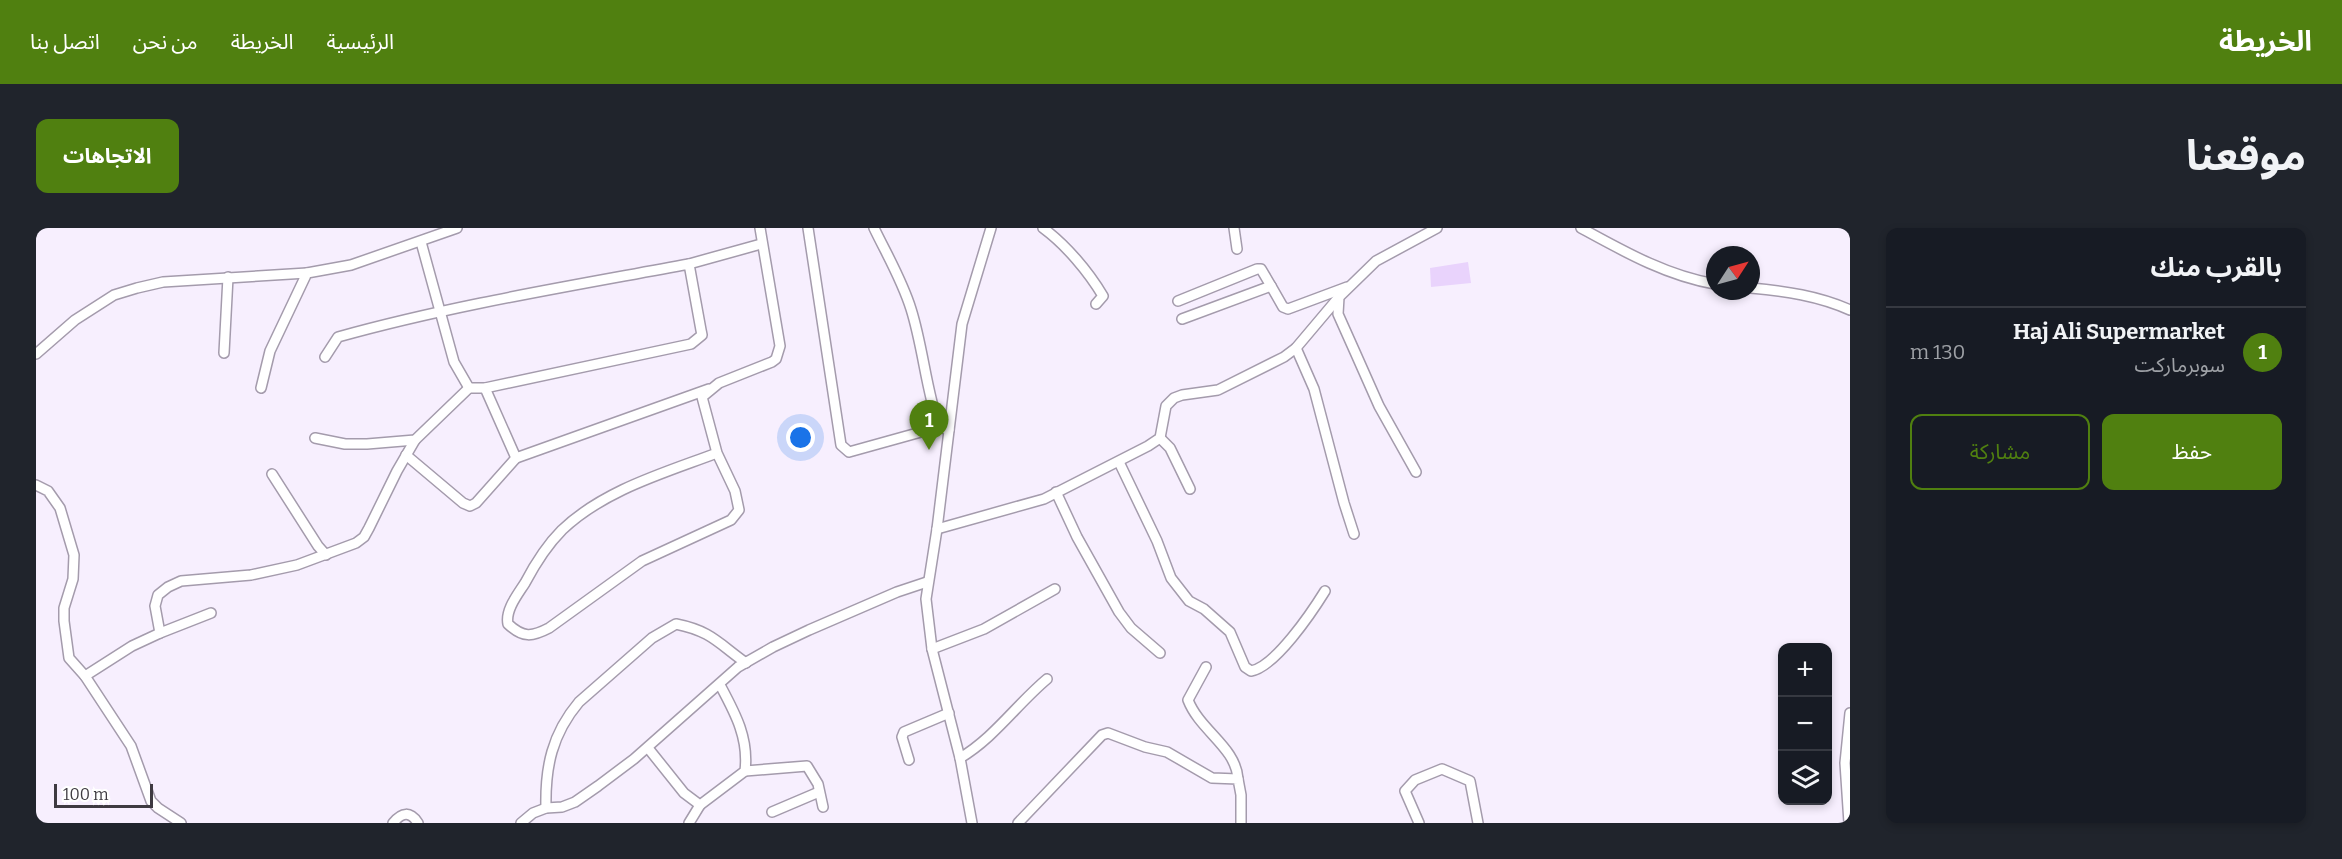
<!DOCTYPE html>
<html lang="ar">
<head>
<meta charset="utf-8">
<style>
  body { margin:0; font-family:Bitter,"Noto Sans Arabic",serif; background:#20242c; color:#f1f3f6; direction:rtl }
  .controls { position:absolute; right:18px; bottom:18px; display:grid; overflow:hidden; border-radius:12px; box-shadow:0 3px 9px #0003 }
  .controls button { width:54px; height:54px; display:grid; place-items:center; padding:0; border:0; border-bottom:2px solid #363941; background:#171b24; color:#f1f3f6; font:30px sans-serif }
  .compass { position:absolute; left:1670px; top:18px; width:54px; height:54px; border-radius:50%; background:#171b24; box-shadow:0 3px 9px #0003; rotate:54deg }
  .scale { position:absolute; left:18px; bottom:15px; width:99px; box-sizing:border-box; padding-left:6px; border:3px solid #3e3a41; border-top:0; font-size:16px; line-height:21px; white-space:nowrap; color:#3e3a41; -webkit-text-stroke:4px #fff; paint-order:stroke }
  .you { position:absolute; left:765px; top:210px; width:21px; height:21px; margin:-15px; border:4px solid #fff; border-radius:50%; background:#1a73e8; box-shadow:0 0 0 9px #1a73e833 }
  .badge { display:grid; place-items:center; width:39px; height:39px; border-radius:50%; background:#508010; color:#fff; font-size:20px; font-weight:700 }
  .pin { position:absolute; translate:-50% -50px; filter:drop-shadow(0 2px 3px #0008) }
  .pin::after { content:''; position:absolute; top:32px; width:21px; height:18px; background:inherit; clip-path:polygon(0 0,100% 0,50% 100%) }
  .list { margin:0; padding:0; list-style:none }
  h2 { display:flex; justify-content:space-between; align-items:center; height:78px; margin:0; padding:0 24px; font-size:26px }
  h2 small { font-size:20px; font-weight:400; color:#9ea1a6 }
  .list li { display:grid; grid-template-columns:39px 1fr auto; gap:18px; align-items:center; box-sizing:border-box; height:90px; padding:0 24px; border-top:2px solid #363941 }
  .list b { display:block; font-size:22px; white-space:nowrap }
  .list p { margin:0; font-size:20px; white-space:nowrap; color:#9ea1a6 }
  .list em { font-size:20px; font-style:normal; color:#9ea1a6 }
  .actions { display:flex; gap:12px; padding:18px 24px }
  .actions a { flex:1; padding:14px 0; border:2px solid #508010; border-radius:12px; text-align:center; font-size:21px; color:#508010 }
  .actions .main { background:#508010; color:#fff }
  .icon { flex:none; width:33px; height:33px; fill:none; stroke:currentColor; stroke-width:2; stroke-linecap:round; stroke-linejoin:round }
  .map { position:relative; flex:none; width:1814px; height:595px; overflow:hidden; direction:ltr; border-radius:12px }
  header { display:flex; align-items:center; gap:36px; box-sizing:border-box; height:84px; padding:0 30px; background:#508010; color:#fff }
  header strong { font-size:28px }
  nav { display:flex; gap:33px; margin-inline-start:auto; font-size:21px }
  .intro { display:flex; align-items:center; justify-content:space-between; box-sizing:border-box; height:144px; padding:0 36px }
  h1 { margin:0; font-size:42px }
  .button { padding:15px 27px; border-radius:12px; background:#508010; color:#fff; font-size:21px; font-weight:700 }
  main { display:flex; gap:36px; padding:0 36px }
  aside { flex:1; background:#171b24; border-radius:12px; box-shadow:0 3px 9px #0003 }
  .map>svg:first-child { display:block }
  .green { fill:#e9d3fc }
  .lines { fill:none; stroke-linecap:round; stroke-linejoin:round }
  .minor-casing { stroke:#a49bac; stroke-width:12 }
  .minor { stroke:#fff; stroke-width:9 }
</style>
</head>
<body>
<header>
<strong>الخريطة</strong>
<nav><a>الرئيسية</a><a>الخريطة</a><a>من نحن</a><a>اتصل بنا</a></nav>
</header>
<div class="intro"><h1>موقعنا</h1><a class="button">الاتجاهات</a></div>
<main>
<aside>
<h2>بالقرب منك<small></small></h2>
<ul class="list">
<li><span class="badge">1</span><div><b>Haj Ali Supermarket</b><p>سوبرماركت</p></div><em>130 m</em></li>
</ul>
<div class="actions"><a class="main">حفظ</a><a>مشاركة</a></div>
</aside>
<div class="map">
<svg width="1814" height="595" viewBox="0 0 1814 595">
  <rect width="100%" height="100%" fill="#f7effe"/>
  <!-- green -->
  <path class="green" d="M1432,34L1435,55L1395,59L1394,40Z"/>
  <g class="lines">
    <defs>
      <g id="minor">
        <path d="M772,0L805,217L813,224L903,199L913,202"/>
        <path d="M838,0C851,27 866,52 875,81C887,119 890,161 903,199"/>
        <path d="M1007,0C1030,17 1052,43 1067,68L1060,76"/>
        <path d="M1198,0L1201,21"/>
        <path d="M1545,0C1587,23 1631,48 1679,56"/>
        <path d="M385,14L418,134L433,160"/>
        <path d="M653,36L725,16"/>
        <path d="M1715,60C1749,63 1783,68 1814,82"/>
        <path d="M1142,73L1221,41H1225L1235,58"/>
        <path d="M1146,91L1235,58L1247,79L1252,81L1311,59"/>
        <path d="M1260,120L1278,161L1308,275L1318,306"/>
        <path d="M188,125L192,49"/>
        <path d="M0,126L39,92L78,67L101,60L127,54L271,45"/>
        <path d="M225,160L234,123L271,45L315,37L421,0"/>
        <path d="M449,160L480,230L673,161"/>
        <path d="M279,210L309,216H331L379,212L433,160H449L655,116L666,107L665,102L653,36C535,58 417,77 302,109L289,129"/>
        <path d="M1124,210L1134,220L1154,261"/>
        <path d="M681,225C628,245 568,262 526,302C511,317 499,336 489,355C482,366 469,382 472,396C487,410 496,409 513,400L606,333L695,292L703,282L699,263L681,225L666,169L683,155L736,134L740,131L744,118L724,0"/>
        <path d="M370,227L427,275L434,278L440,275L480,230"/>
        <path d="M1083,234L1121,313L1135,350L1153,373L1168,381L1194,404L1209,439L1215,443C1239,439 1276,384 1289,363"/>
        <path d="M1380,244L1343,178L1319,124L1302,86L1303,69L1340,33L1401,0"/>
        <path d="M236,246L282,318L290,327"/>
        <path d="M0,257L12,263L24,280L38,327L37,351L28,380V393L33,430L49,448L95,518L115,573L122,580L145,595"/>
        <path d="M1020,264L1041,309L1083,384L1095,400L1124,425"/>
        <path d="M901,301L1008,271L1112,218L1124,210L1130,178L1138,170L1146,167L1182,162L1248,129L1260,120L1303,69"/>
        <path d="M124,405L175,385"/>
        <path d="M896,421L948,401L1019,361"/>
        <path d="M1170,439L1152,472C1164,503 1200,519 1202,551"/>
        <path d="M49,448L96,418L124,405L119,378L122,367L132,359L145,353L215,347L261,337L320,315L328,309L333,300L361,243L379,212"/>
        <path d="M612,520L648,565L664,577L709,543C713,510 699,485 684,457"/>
        <path d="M924,530C958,510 981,476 1011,451"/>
        <path d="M873,532L866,509L868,504L913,485"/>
        <path d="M709,543L771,538L782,556L787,579"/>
        <path d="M510,580C509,539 516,506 543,474L616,410L640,396C675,403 682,415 710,435"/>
        <path d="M736,584L783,564"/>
        <path d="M357,595C366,584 374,583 382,595"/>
        <path d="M485,595L497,585L510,580L526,579L539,574L562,558L598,531L702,439L737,419L773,402L861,364L891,354"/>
        <path d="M653,595L664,577"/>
        <path d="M936,595L924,530L896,421L890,371L901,301L926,96L955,0"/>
        <path d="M982,595L1066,507L1072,505L1109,519L1131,524L1176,550L1202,551L1205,567V595"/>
        <path d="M1383,595L1369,563L1379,552L1406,541L1434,553L1442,595"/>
        <path d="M1813,595L1809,535L1814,485"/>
      </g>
    </defs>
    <!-- minor casing -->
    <use href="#minor" class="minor-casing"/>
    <!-- minor -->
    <use href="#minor" class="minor"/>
  </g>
</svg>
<div class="controls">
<button>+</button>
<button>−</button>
<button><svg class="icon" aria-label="layers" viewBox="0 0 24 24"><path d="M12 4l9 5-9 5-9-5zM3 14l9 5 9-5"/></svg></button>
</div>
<svg class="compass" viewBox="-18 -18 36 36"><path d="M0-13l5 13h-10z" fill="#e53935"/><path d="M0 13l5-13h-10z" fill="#9ea1a6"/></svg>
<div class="scale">100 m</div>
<div class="you"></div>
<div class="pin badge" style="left:893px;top:222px">1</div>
</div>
</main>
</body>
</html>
